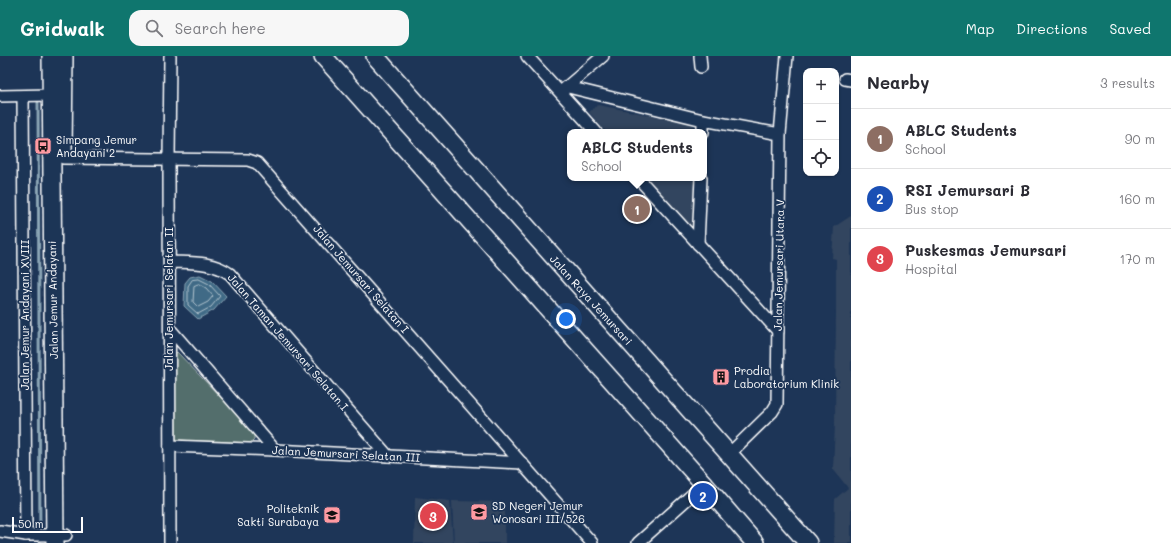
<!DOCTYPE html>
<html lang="en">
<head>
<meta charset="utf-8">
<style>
  body { margin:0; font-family:Mali,sans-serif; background:#f7f7f7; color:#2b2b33 }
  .controls { position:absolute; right:12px; top:12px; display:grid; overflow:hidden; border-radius:8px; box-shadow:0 1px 3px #0004 }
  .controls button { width:36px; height:36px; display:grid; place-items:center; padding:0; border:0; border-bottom:1px solid #e1e1e2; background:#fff; color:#2b2b33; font:20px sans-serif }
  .scale { position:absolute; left:12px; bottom:10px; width:71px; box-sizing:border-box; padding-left:4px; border:2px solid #fff; border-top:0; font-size:11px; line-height:14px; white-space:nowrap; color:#fff; -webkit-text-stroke:3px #1d3557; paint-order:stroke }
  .you { position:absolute; left:566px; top:263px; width:14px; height:14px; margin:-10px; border:3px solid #fff; border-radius:50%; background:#1a73e8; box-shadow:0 0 0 6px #1a73e833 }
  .badge { display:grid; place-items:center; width:26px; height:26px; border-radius:50%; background:#0f766e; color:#fff; font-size:13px; font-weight:700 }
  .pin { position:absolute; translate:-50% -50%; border:2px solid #fff; box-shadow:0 1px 4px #0006 }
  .popup { position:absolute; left:567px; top:73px; width:140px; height:52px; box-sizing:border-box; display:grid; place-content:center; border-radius:8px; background:#fff; filter:drop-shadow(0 1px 3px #0005); font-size:13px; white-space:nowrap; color:#7c7c81 }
  .popup b { font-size:15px; color:#2b2b33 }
  .popup::after { content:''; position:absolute; left:50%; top:100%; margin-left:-8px; border:8px solid transparent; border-top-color:#fff }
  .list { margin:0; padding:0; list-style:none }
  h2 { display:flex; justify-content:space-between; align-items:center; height:52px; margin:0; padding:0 16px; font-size:17px }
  h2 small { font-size:13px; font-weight:400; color:#7c7c81 }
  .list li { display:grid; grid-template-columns:26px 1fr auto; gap:12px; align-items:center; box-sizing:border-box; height:60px; padding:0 16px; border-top:1px solid #e1e1e2 }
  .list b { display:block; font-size:15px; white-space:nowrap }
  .list p { margin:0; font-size:13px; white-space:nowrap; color:#7c7c81 }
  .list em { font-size:13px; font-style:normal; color:#7c7c81 }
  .icon { flex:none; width:22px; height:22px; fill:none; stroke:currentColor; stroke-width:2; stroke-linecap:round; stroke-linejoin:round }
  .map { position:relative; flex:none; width:851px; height:487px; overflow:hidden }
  header { display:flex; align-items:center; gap:24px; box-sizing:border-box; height:56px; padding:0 20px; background:#0f766e; color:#fff }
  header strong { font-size:19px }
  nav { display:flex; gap:22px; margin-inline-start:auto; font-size:14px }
  .search { width:280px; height:36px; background:#f7f7f7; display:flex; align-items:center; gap:10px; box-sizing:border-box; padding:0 14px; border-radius:12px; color:#7c7c81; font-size:15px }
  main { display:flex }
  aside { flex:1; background:#fff }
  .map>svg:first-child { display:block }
  .built { fill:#32455e }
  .green { fill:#536e6c; stroke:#a9b6b6 }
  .water { fill:#406b86; stroke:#8ca6b6 }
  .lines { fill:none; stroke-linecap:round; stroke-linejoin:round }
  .shore { stroke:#b3c4cf; stroke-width:1 }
  .stream { stroke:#8ca6b6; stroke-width:3 }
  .street-casing { stroke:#fff; stroke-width:14 }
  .primary-casing { stroke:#fff; stroke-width:20 }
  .street { stroke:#1d3557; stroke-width:11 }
  .primary { stroke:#1d3557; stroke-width:17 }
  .labels { text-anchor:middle; stroke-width:3.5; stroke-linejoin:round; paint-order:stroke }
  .poi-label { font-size:11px; fill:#fff; stroke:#1d3557; text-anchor:start }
  .street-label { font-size:11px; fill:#fff; stroke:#1d3557 }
</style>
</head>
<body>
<header>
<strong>Gridwalk</strong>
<div class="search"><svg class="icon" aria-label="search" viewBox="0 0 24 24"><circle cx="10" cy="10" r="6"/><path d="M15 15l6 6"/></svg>Search here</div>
<nav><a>Map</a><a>Directions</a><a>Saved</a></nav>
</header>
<main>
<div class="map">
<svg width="851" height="487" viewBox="0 0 851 487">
  <rect width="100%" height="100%" fill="#1d3557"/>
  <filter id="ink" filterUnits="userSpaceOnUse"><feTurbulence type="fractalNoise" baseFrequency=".025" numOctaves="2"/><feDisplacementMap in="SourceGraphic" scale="8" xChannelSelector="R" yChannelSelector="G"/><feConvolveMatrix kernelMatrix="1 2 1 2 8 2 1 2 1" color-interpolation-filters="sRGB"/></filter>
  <g filter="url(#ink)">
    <!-- built -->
    <g class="built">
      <path d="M598,49L690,67L696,74L694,76H606L589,56Z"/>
      <path d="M645,122H696L697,171L691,176Z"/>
      <path d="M851,160V487H834L835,443L848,432L833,413L835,368L836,253V203L832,202L834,171Z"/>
      <path d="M415,441L450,445L453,487H414Z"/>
      <path d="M452,445L505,446V487H454Z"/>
    </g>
    <!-- green -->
    <path class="green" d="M177,296L254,376V383L250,387L176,384L175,298Z"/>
    <!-- water -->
    <path class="water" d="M200,219L212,225L226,240L214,254L198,263L184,250L185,227L190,221Z"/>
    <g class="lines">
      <!-- shore -->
      <g class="shore">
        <path d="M199,223L209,228L220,240L211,251L198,258L188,249V230L192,224Z"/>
        <path d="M199,228L206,232L213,240L208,246L198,251L193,246L194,230Z"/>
      </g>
      <!-- stream -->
      <path class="stream" d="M38,43L40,487"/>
      <defs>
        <g id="street">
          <path d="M527,0L596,76"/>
          <path d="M700,0L701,11"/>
          <path d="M845,23L851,24"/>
          <path d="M568,31L703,64L780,78"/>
          <path d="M563,34L603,0"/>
          <path d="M0,40L51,39"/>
          <path d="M23,40L26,479"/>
          <path d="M703,76V64"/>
          <path d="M63,102L248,104L257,107L592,487"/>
          <path d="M638,122L778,275"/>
          <path d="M698,188L701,122"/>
          <path d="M170,206C191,207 212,205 230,218L388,400"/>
          <path d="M170,273L275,394"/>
          <path d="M170,390L275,394L522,407"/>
          <path d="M729,398L772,356L777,348L780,78L787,0"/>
          <path d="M0,475L26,479H66"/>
          <path d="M170,487L169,103L170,0"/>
          <path d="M638,487L704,428"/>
        </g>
        <g id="primary">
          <path d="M51,0L55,487"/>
          <path d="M323,0L704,428L755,487"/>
          <path d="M375,0L808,487"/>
          <path d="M63,96L64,0"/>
        </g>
      </defs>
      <!-- street casing -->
      <use href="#street" class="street-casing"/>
      <!-- primary casing -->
      <use href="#primary" class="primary-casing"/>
      <!-- street -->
      <use href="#street" class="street"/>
      <!-- primary -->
      <use href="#primary" class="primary"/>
    </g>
  </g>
  <!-- icons -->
  <defs>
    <symbol id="bus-square" viewBox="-11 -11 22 22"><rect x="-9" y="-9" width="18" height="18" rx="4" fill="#ff9aa2" stroke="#1d3557"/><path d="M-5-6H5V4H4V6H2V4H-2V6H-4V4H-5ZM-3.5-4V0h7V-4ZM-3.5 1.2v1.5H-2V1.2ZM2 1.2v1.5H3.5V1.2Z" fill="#111"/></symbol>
    <symbol id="building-square" viewBox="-11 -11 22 22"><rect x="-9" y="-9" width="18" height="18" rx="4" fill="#ff9aa2" stroke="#1d3557"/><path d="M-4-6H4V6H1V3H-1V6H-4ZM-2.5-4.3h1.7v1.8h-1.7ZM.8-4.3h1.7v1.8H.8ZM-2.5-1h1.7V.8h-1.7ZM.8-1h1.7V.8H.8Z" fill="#111"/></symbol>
    <symbol id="school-square" viewBox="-11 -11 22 22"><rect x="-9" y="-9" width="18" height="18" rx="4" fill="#ff9aa2" stroke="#1d3557"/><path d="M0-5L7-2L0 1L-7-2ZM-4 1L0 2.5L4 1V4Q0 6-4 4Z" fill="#111"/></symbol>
    <symbol id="university-square" viewBox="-11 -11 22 22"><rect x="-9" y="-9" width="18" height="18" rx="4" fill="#ff9aa2" stroke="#1d3557"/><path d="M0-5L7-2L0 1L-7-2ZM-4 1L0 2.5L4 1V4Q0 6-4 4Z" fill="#111"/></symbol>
  </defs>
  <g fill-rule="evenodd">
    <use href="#bus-square" x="33" y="80" width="20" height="20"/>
    <use href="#building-square" x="711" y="311" width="20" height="20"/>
    <use href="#school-square" x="469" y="446" width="20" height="20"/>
    <use href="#university-square" x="322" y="449" width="20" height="20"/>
  </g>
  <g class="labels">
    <!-- poi labels -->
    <g class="poi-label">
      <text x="56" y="88">Simpang Jemur<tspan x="56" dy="13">Andayani 2</tspan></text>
      <text x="734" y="319">Prodia<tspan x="734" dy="13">Laboratorium Klinik</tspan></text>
      <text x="492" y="454">SD Negeri Jemur<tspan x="492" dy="13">Wonosari III/526</tspan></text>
      <text x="319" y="457" text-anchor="end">Politeknik<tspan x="319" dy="13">Sakti Surabaya</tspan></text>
    </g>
    <!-- street labels -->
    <g class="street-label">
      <text transform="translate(779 209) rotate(-89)" y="4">Jalan Jemursari Utara V</text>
      <text transform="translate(361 223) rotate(49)" y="4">Jalan Jemursari Selatan I</text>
      <text transform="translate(169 243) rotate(-90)" y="4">Jalan Jemursari Selatan II</text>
      <text transform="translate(53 244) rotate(-91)" y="4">Jalan Jemur Andayani</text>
      <text transform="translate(591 244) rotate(48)" y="4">Jalan Raya Jemursari</text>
      <text transform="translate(25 259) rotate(-90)" y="4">Jalan Jemur Andayani XVIII</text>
      <text transform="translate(288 286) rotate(49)" y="4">Jalan Taman Jemursari Selatan I</text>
      <text transform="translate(346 398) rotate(3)" y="4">Jalan Jemursari Selatan III</text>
    </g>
  </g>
</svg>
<div class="controls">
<button>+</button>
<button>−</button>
<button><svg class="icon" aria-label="locate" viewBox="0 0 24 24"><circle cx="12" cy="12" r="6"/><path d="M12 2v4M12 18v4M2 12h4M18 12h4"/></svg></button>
</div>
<div class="scale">50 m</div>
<div class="you"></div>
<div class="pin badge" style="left:637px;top:153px;background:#8d6e63">1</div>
<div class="popup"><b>ABLC Students</b>School</div>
<div class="pin badge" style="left:703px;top:440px;background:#1a4fb4">2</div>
<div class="pin badge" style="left:433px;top:460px;background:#e0444e">3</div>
</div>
<aside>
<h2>Nearby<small>3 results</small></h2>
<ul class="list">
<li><span class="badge" style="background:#8d6e63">1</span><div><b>ABLC Students</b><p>School</p></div><em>90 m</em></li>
<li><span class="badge" style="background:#1a4fb4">2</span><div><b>RSI Jemursari B</b><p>Bus stop</p></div><em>160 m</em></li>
<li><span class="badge" style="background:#e0444e">3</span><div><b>Puskesmas Jemursari</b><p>Hospital</p></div><em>170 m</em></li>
</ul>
</aside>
</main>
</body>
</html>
